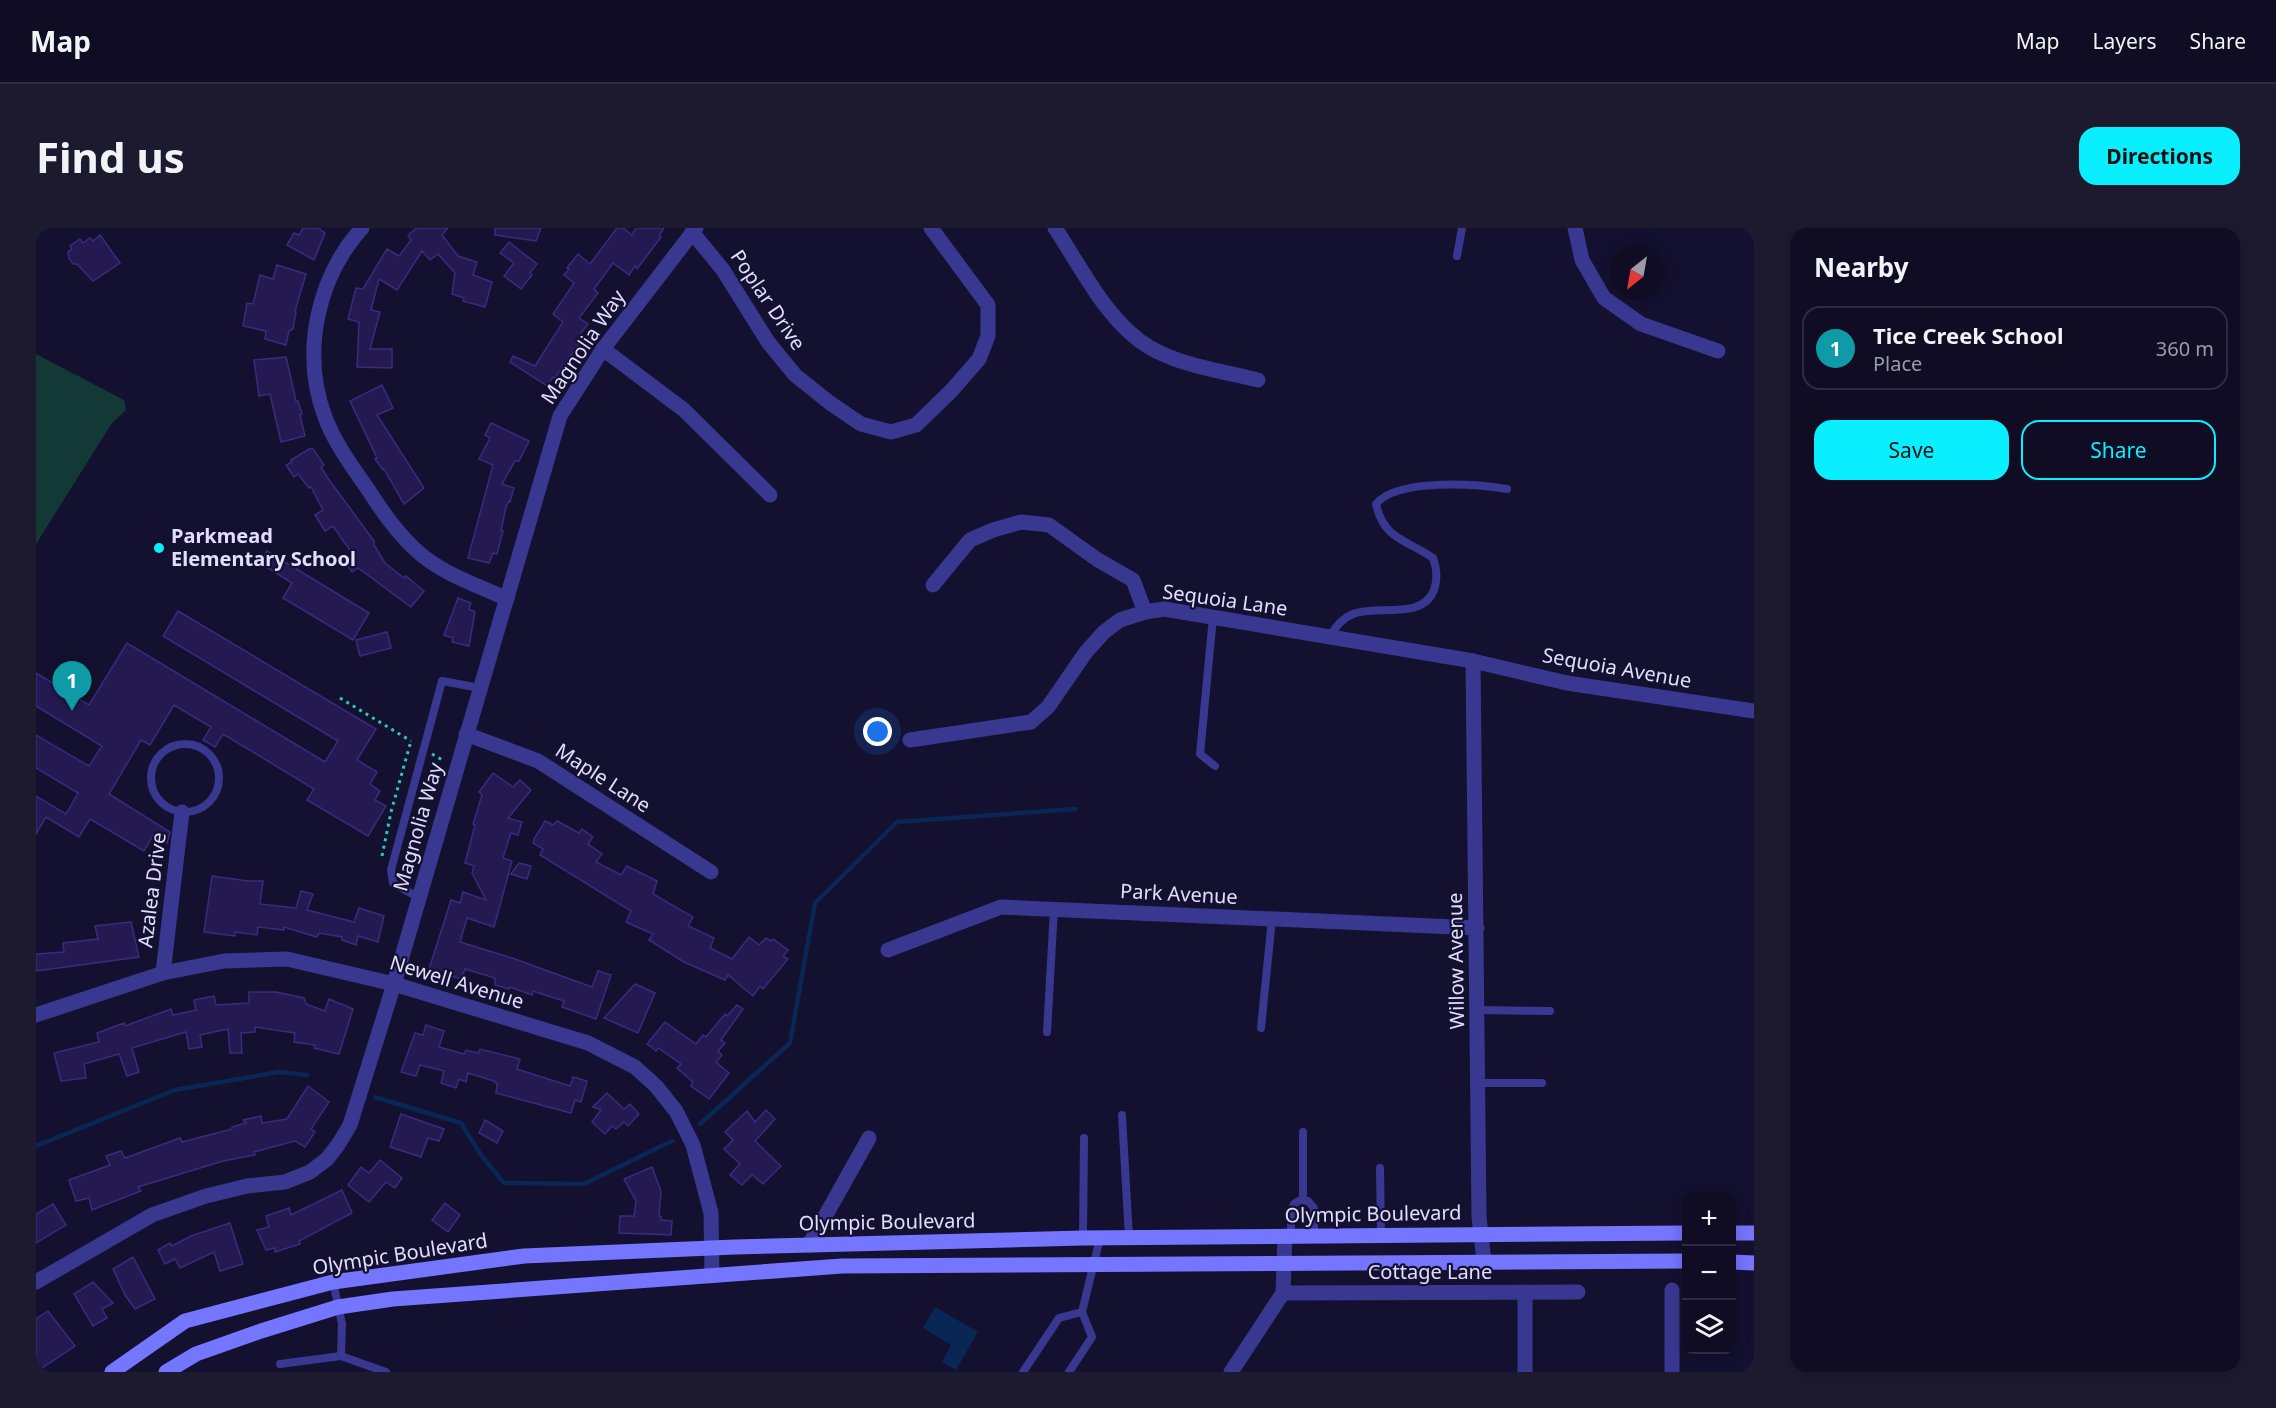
<!DOCTYPE html>
<html lang="en">
<head>
<meta charset="utf-8">
<style>
  body { margin:0; font-family:"Noto Sans",sans-serif; background:#1d1a30; color:#f1f3f6 }
  .controls { position:absolute; right:18px; bottom:18px; display:grid; overflow:hidden; border-radius:12px; box-shadow:0 3px 15px #0003 }
  .controls button { width:54px; height:54px; display:grid; place-items:center; padding:0; border:0; border-bottom:2px solid #2f2c41; background:#0f0c23; color:#f1f3f6; font:30px sans-serif }
  .compass { position:absolute; left:1574px; top:18px; width:54px; height:54px; border-radius:50%; background:#0f0c23; box-shadow:0 3px 15px #0003; rotate:211deg }
  .you { position:absolute; left:842px; top:504px; width:21px; height:21px; margin:-15px; border:4px solid #fff; border-radius:50%; background:#1a73e8; box-shadow:0 0 0 9px #1a73e833 }
  .badge { display:grid; place-items:center; width:39px; height:39px; border-radius:50%; background:#09efff; color:#fff; font-size:20px; font-weight:700 }
  .pin { position:absolute; translate:-50% -50px; filter:drop-shadow(0 2px 3px #0008) }
  .pin::after { content:''; position:absolute; top:32px; width:21px; height:18px; background:inherit; clip-path:polygon(0 0,100% 0,50% 100%) }
  .list { margin:0; padding:0; list-style:none }
  h2 { display:flex; justify-content:space-between; align-items:center; height:78px; margin:0; padding:0 24px; font-size:26px }
  h2 small { font-size:20px; font-weight:400; color:#9b9ba6 }
  .list li { display:grid; grid-template-columns:39px 1fr auto; gap:18px; align-items:center; box-sizing:border-box; height:84px; margin:0 12px 12px; padding:0 12px; border:2px solid #2f2c41; border-radius:18px }
  .list b { display:block; font-size:22px; white-space:nowrap }
  .list p { margin:0; font-size:20px; white-space:nowrap; color:#9b9ba6 }
  .list em { font-size:20px; font-style:normal; color:#9b9ba6 }
  .actions { display:flex; gap:12px; padding:18px 24px }
  .actions a { flex:1; padding:14px 0; border:2px solid #09efff; border-radius:18px; text-align:center; font-size:21px; color:#09efff }
  .actions .main { background:#09efff; color:#111 }
  .icon { flex:none; width:33px; height:33px; fill:none; stroke:currentColor; stroke-width:2; stroke-linecap:round; stroke-linejoin:round }
  .map { position:relative; flex:none; width:1718px; height:1144px; overflow:hidden; border-radius:18px }
  header { display:flex; align-items:center; gap:36px; box-sizing:border-box; height:84px; padding:0 30px; background:#0f0c23; border-bottom:2px solid #2f2c41 }
  header strong { font-size:28px }
  nav { display:flex; gap:33px; margin-inline-start:auto; font-size:21px }
  .intro { display:flex; align-items:center; justify-content:space-between; box-sizing:border-box; height:144px; padding:0 36px }
  h1 { margin:0; font-size:42px }
  .button { padding:15px 27px; border-radius:18px; background:#09efff; color:#111; font-size:21px; font-weight:700 }
  main { display:flex; gap:36px; padding:0 36px }
  aside { flex:1; background:#0f0c23; border-radius:18px; box-shadow:0 3px 15px #0003 }
  .map>svg:first-child { display:block }
  .green { fill:#123936 }
  .water { fill:#092754 }
  .lines { fill:none; stroke-linecap:round; stroke-linejoin:round }
  .stream { stroke:#092754; stroke-width:4.5 }
  .building { fill:#241a51; stroke:#392b7f; stroke-width:1.5 }
  .path { stroke:#28c9b9; stroke-width:3; stroke-dasharray:3 4.5; stroke-linecap:butt }
  .lane { stroke:#383891; stroke-width:8 }
  .street { stroke:#383891; stroke-width:15 }
  .secondary { stroke:#7476ff; stroke-width:15 }
  .poi-dot { fill:#09efff; stroke:#14102f; stroke-width:2 }
  .labels { text-anchor:middle; stroke-width:4.5; stroke-linejoin:round; paint-order:stroke }
  .street-label { font-size:20px; fill:#e0ddff; stroke:#14102f }
  .poi-label { font-size:20px; font-weight:bold; fill:#e0ddff; stroke:#14102f; text-anchor:start }
</style>
</head>
<body>
<header>
<strong>Map</strong>
<nav><a>Map</a><a>Layers</a><a>Share</a></nav>
</header>
<div class="intro"><h1>Find us</h1><a class="button">Directions</a></div>
<main>
<div class="map">
<svg width="1718" height="1144" viewBox="0 0 1718 1144">
  <rect width="100%" height="100%" fill="#14102f"/>
  <!-- green -->
  <path class="green" d="M0,126L88,172L90,182L76,195L0,316Z"/>
  <!-- water -->
  <path class="water" d="M899,1079L942,1104L920,1142L906,1134L915,1117L887,1100Z"/>
  <g class="lines">
    <!-- stream -->
    <g class="stream">
      <path d="M339,869L425,895L445,927L468,955L548,956L636,913"/>
      <path d="M664,896L754,815L779,675L861,594L1039,581"/>
      <path d="M0,918L139,862L243,844L271,847"/>
    </g>
  </g>
  <!-- building -->
  <g class="building">
    <path d="M267,0H282L289,5L278,32L251,17L258,5L263,7Z"/>
    <path d="M381,0H412L406,7L422,28L441,34L437,47L456,54L449,79L427,73L428,70L416,66L419,45L402,26L394,32L386,23L361,62L343,51L335,82L344,84L334,121H356V140L321,139L323,94L312,91L320,60L327,61L351,21L363,28L375,12L372,7Z"/>
    <path d="M459,0H505L500,13L459,7Z"/>
    <path d="M581,0H587L596,7L600,0H628L623,8L625,9L601,41L599,38L593,47L577,35L558,61L562,65L543,90L552,96L544,106L548,109L519,150L517,149L511,158L474,134L477,128L499,138L527,94L517,86L538,55L528,47L533,41L531,40L542,26L554,36Z"/>
    <path d="M64,7L84,35L57,53L41,36H37L33,30L32,24L36,21L34,18L44,11L47,15L54,10L57,13Z"/>
    <path d="M473,14L501,36L494,45L496,47L485,61L468,48L478,35L464,25Z"/>
    <path d="M241,37L270,46L259,83L260,84L257,101L253,103L250,117L229,111L230,103L207,98L211,75L217,76L224,47L237,51Z"/>
    <path d="M250,129L260,173H262L266,186L264,187L269,208L245,214L234,166L223,168L218,132Z"/>
    <path d="M346,157L357,180L341,187L388,260L368,276L348,241L347,242L339,231L341,230L314,173Z"/>
    <path d="M455,195L493,213L483,233H479L466,256L478,260L474,274L473,273L470,279L465,303H467L461,326L457,325L453,335L432,330L457,237L443,231L454,210L449,207Z"/>
    <path d="M273,221H277L288,237L285,239L291,249L338,313V317L349,335L368,350L370,348L388,363L375,379L322,340L316,344L309,333L317,327L297,298L289,303L279,287L287,282L275,259L273,260L262,246L258,249L250,237L256,234L255,232Z"/>
    <path d="M231,323L333,385L317,412L247,370L256,355L224,335Z"/>
    <path d="M422,370L435,375L433,381L439,384L433,418L416,414L417,410L408,407Z"/>
    <path d="M142,383L340,501L321,532L341,544L334,556L344,563L339,572L350,578L332,608L271,572L278,561L187,506L179,519L167,512L175,499L138,477L114,517L105,512L73,566L134,604L131,615L117,607L108,623L54,591L43,609L10,589L0,606V568L30,586L42,565L0,540V507L53,538L66,518L0,478V445L53,477L91,415L289,534L302,513L127,408Z"/>
    <path d="M351,404L355,420L324,428L320,412Z"/>
    <path d="M457,545L477,559L484,552L495,562L472,590L486,594L482,607L475,605L467,630L476,633L458,699L431,690L424,714L476,730L556,759L562,743L575,747L560,791L526,779L528,773L497,763L496,767L474,759L473,761L459,757V750L429,741L425,751L393,741L415,672L424,675L427,664L450,672L436,645L438,638L429,635L439,597L437,596L446,567L443,564Z"/>
    <path d="M509,593L517,597L521,593L543,605L546,601L557,609L552,616L566,626L560,634L585,647L591,638L621,653L617,666L657,689L652,698L678,710L674,720L696,731L713,709L723,717L730,710L735,713L737,711L752,722L747,728L752,731L727,761L724,758L717,768L692,747L689,752L648,734L613,712L617,706L590,694L595,683L504,627L507,621L497,615L498,611Z"/>
    <path d="M483,635L495,638L491,651L475,646Z"/>
    <path d="M176,648L212,653H227L224,676L260,680L265,663L277,666L271,682L318,694L323,680L348,688L342,714L322,708L320,717L306,712V709L283,705L281,709L248,699V702L222,699L221,707L199,704V708L168,704Z"/>
    <path d="M95,694L103,729L0,743V726L28,724L27,715L62,711L59,698Z"/>
    <path d="M599,756L619,765L602,805L568,790Z"/>
    <path d="M213,764H240L268,770L270,776L289,783L293,771L317,781L303,826L278,820L279,817L258,814L259,805L219,799V804L205,805L206,825H194L192,801L164,807L166,819L153,821L150,804L96,820L103,844L91,848L83,826L48,836L50,850L25,853L18,825L63,814L61,805L88,795L89,798L135,781L137,787L160,782L158,772L178,768L180,777L213,775Z"/>
    <path d="M701,777L707,781L685,812L689,815L682,823L686,827L680,834L693,845L673,871L655,858L657,854L641,840L645,836L622,820L620,823L611,816L629,794L660,816L667,807L670,809L689,786L691,788Z"/>
    <path d="M390,797L408,803L403,819L428,826L430,822L442,825L444,821L484,831L481,841L534,858L537,849L551,853L545,874L539,872L535,885L460,865L461,856L458,853L432,845L430,854L423,851L420,860L405,855L408,843L384,837L380,848L365,844L379,805L387,807Z"/>
    <path d="M272,858L293,874L275,901L279,904L269,919L259,913L218,924L219,927L187,933L102,959L105,963L56,982L53,970L40,973L33,952L74,937L70,928L85,923L89,930L144,910L146,914L196,901V899L210,895L207,892L225,888L226,895L251,891Z"/>
    <path d="M571,865L588,881L594,876L603,886L592,898L588,894L580,901L576,898L569,906L556,894L565,882L557,879Z"/>
    <path d="M730,882L739,891L719,913L745,938L727,956L716,947L706,957L694,947L704,936L688,921L697,912L689,904L711,883L719,894Z"/>
    <path d="M365,886L408,901L403,913L392,910L385,929L354,919Z"/>
    <path d="M449,892L467,903L461,915L443,905Z"/>
    <path d="M344,932L366,950L359,960L350,954L333,974L312,957L325,939L333,945Z"/>
    <path d="M616,939L625,963L623,988L625,989V992L636,993L635,1007L583,1005L584,988H598L600,973L588,951Z"/>
    <path d="M306,962L316,985L263,1013L264,1016L239,1024V1020L230,1022L221,1002L233,999L230,988L253,980L255,987Z"/>
    <path d="M409,975L424,987L412,1004L396,992Z"/>
    <path d="M17,976L30,997L0,1015V986Z"/>
    <path d="M194,995L207,1036L184,1043L178,1024L144,1040L139,1031L129,1036L122,1022L134,1015L136,1018L155,1008Z"/>
    <path d="M97,1029L119,1071L99,1081L89,1067L77,1041Z"/>
    <path d="M57,1054L77,1075L66,1081L71,1090L57,1098L38,1066Z"/>
    <path d="M12,1083L39,1118L0,1144V1091Z"/>
  </g>
  <g class="lines">
    <!-- path -->
    <g class="path">
      <path d="M304,470L375,513"/>
      <path d="M396,526L408,533"/>
      <path d="M346,628L355,584L375,513"/>
    </g>
    <!-- lane -->
    <g class="lane">
      <path d="M1421,28L1426,0"/>
      <path d="M1177,389L1164,526L1179,538"/>
      <path d="M1294,409C1299,399 1307,390 1317,386C1341,376 1386,393 1398,362C1402,351 1401,341 1397,330C1370,311 1348,312 1340,276C1361,250 1440,256 1471,261"/>
      <circle cx="149" cy="550" r="34"/>
      <path d="M383,670L357,655L355,642L406,453L444,460"/>
      <path d="M1441,782L1514,783"/>
      <path d="M1225,800L1236,691"/>
      <path d="M1011,804L1018,681"/>
      <path d="M1442,855H1506"/>
      <path d="M1086,887L1093,1010"/>
      <path d="M1344,940L1345,1007"/>
      <path d="M1267,972V904"/>
      <path d="M1255,1008V984L1258,976L1264,972L1272,973L1278,980V1007"/>
      <path d="M1047,1010L1048,910"/>
      <path d="M297,1054L306,1096L305,1128"/>
      <path d="M244,1136L305,1128L350,1144"/>
      <path d="M987,1144L1023,1090L1046,1084"/>
      <path d="M1033,1144L1056,1109L1046,1084L1064,1010"/>
    </g>
    <!-- street -->
    <g class="street">
      <path d="M326,0C281,50 265,125 289,189C298,214 316,238 331,260C346,283 361,305 382,324C407,346 441,357 471,371"/>
      <path d="M1019,0C1045,39 1072,95 1113,119C1145,138 1186,143 1222,152"/>
      <path d="M1539,0L1546,32L1568,70L1605,96L1682,123"/>
      <path d="M656,4L687,42L732,114L759,147L794,175L825,196L855,204L880,197L916,162L943,131L952,108V77L895,0"/>
      <path d="M567,121L648,182L734,267"/>
      <path d="M897,357L934,312L957,302L985,294L1013,297L1062,332L1097,352L1109,384"/>
      <path d="M1437,433L1443,989L1448,1033"/>
      <path d="M430,506L502,533L675,644"/>
      <path d="M874,512L995,494L1012,479L1050,424L1068,404L1084,392L1109,384L1128,381L1437,433L1531,455L1718,483"/>
      <path d="M852,722L965,679L1441,700"/>
      <path d="M127,745L146,584"/>
      <path d="M0,787L127,745L188,733L251,731L358,756L552,815L599,839L620,858L640,883L657,917L675,985L676,1048"/>
      <path d="M773,1017L833,910"/>
      <path d="M0,1054L116,987L170,968L211,958L249,954L274,944L291,931L302,917L314,897L358,756L524,188L567,121L660,0"/>
      <path d="M1247,1065L1542,1064"/>
      <path d="M1195,1144L1247,1065L1249,1008"/>
      <path d="M1489,1144V1065"/>
      <path d="M1636,1144V1062"/>
    </g>
    <!-- secondary -->
    <g class="secondary">
      <path d="M1696,1005H1718"/>
      <path d="M1696,1034L1718,1035"/>
      <path d="M76,1144L149,1093L297,1054L488,1028L699,1019L1047,1010L1650,1005"/>
      <path d="M130,1144L160,1126L225,1103L302,1079L357,1071L806,1038L1650,1033"/>
    </g>
  </g>
  <!-- markers -->
  <circle class="poi-dot" cx="123" cy="320" r="6"/>
  <g class="labels">
    <!-- street labels -->
    <g class="street-label">
      <text transform="translate(732 72) rotate(56)" y="7">Poplar Drive</text>
      <text transform="translate(547 119) rotate(-56)" y="7">Magnolia Way</text>
      <text transform="translate(1189 372) rotate(8)" y="7">Sequoia Lane</text>
      <text transform="translate(1581 440) rotate(10)" y="7">Sequoia Avenue</text>
      <text transform="translate(567 550) rotate(33)" y="7">Maple Lane</text>
      <text transform="translate(382 599) rotate(-74)" y="7">Magnolia Way</text>
      <text transform="translate(116 662) rotate(-83)" y="7">Azalea Drive</text>
      <text transform="translate(1143 666) rotate(3)" y="7">Park Avenue</text>
      <text transform="translate(1420 733) rotate(-91)" y="7">Willow Avenue</text>
      <text transform="translate(421 754) rotate(17)" y="7">Newell Avenue</text>
      <text transform="translate(1337 986) rotate(-1)" y="7">Olympic Boulevard</text>
      <text transform="translate(851 994) rotate(-1)" y="7">Olympic Boulevard</text>
      <text transform="translate(364 1026) rotate(-9)" y="7">Olympic Boulevard</text>
      <text x="1394" y="1051">Cottage Lane</text>
    </g>
    <!-- poi labels -->
    <g class="poi-label">
      <text x="135" y="315">Parkmead<tspan x="135" dy="23">Elementary School</tspan></text>
    </g>
  </g>
</svg>
<div class="controls">
<button>+</button>
<button>−</button>
<button><svg class="icon" aria-label="layers" viewBox="0 0 24 24"><path d="M12 4l9 5-9 5-9-5zM3 14l9 5 9-5"/></svg></button>
</div>
<svg class="compass" viewBox="-18 -18 36 36"><path d="M0-13l5 13h-10z" fill="#e53935"/><path d="M0 13l5-13h-10z" fill="#9b9ba6"/></svg>
<div class="you"></div>
<div class="pin badge" style="left:36px;top:483px;background:#0f9aa8">1</div>
</div>
<aside>
<h2>Nearby<small></small></h2>
<ul class="list">
<li><span class="badge" style="background:#0f9aa8">1</span><div><b>Tice Creek School</b><p>Place</p></div><em>360 m</em></li>
</ul>
<div class="actions"><a class="main">Save</a><a>Share</a></div>
</aside>
</main>
</body>
</html>
